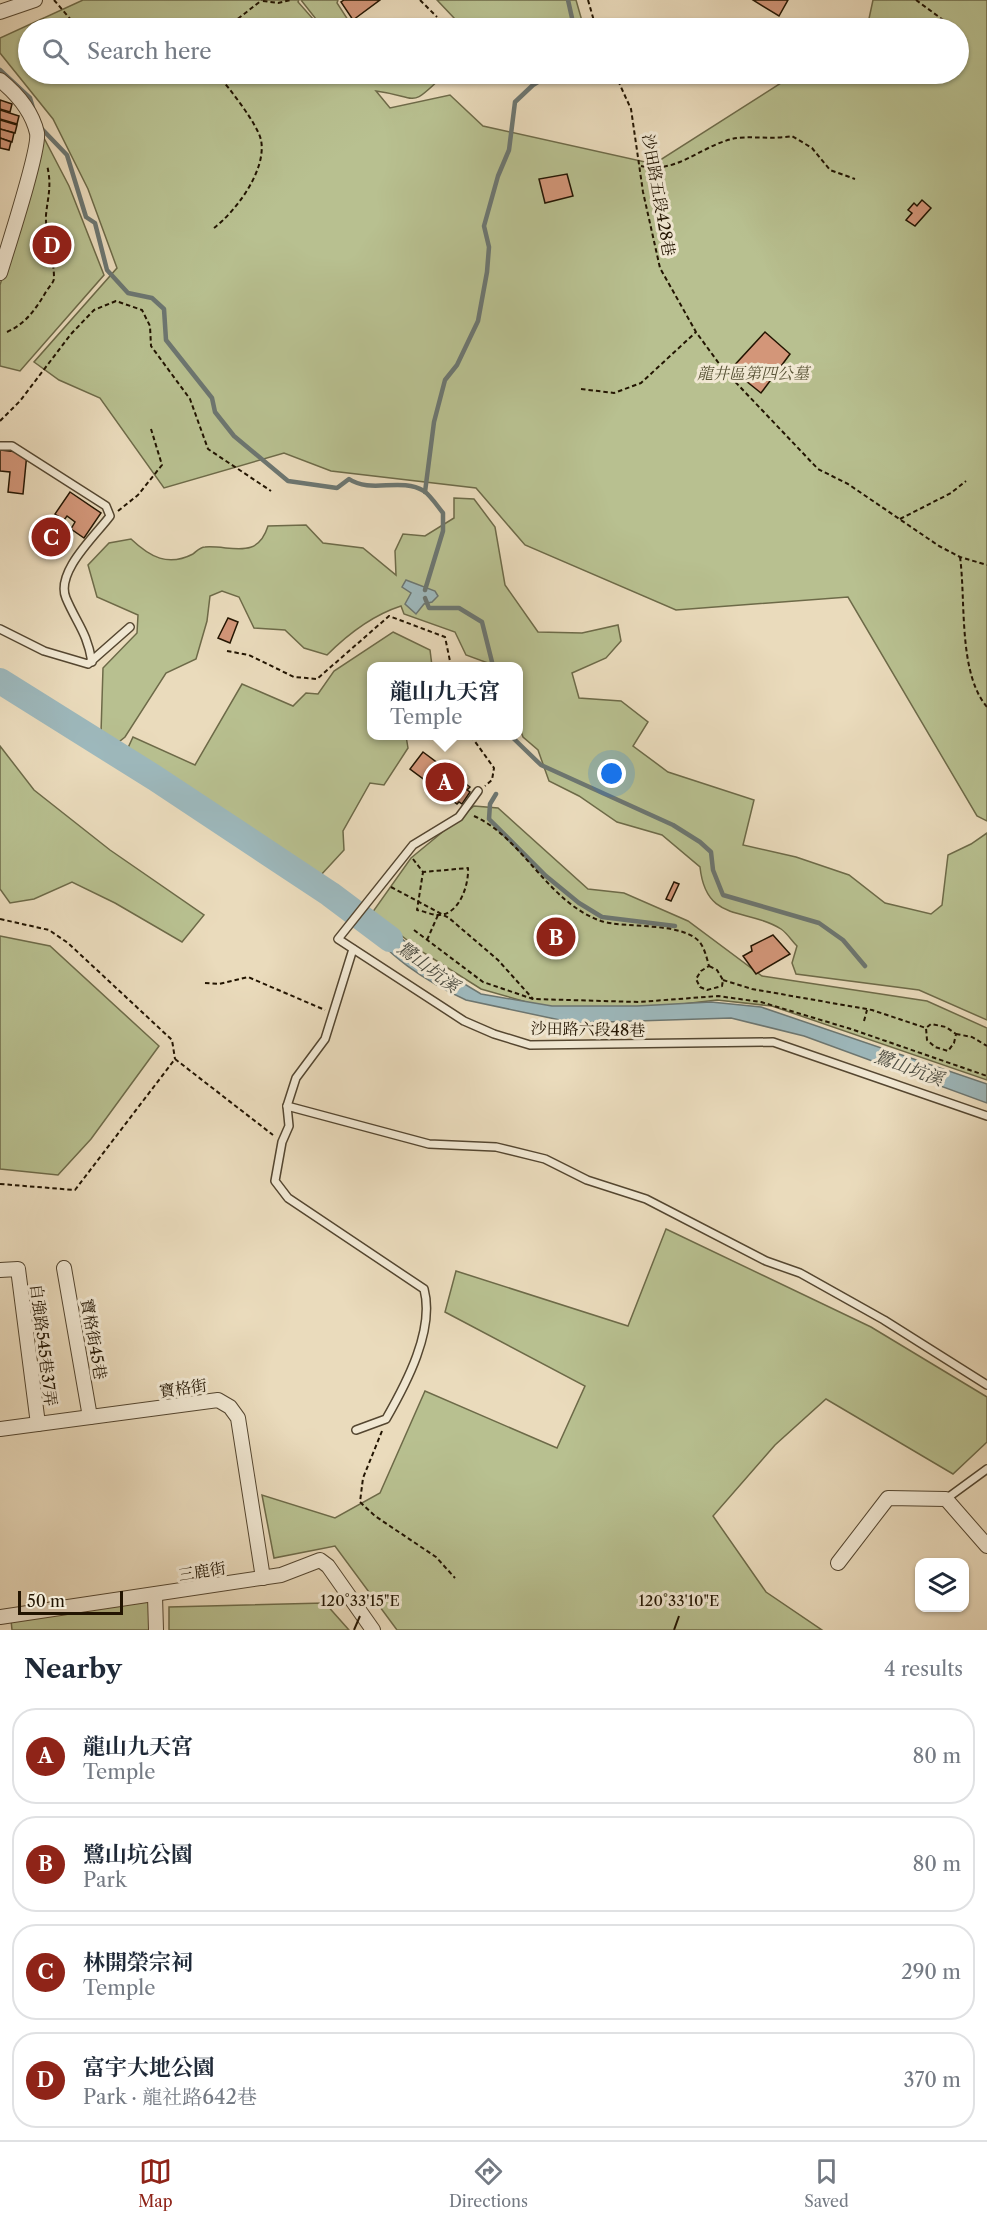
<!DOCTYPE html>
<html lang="en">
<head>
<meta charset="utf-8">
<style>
  body { margin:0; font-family:"Libre Caslon Text","Noto Serif TC",serif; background:#f6f6f7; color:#1f2937 }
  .controls { position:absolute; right:18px; bottom:18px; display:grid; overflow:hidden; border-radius:12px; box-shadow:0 2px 4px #0004 }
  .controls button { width:54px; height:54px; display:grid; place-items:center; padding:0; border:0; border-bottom:2px solid #e0e1e3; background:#fff; color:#1f2937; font:30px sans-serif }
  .scale { position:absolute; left:18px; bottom:15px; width:105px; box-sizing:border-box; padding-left:6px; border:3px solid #221401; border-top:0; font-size:16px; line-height:21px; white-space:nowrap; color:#221401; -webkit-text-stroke:4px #f1e8d3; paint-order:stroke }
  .you { position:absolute; left:612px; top:774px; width:21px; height:21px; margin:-15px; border:4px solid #fff; border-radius:50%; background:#1a73e8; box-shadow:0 0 0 9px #1a73e833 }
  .badge { display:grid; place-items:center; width:39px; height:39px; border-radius:50%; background:#8f2418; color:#fff; font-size:20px; font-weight:700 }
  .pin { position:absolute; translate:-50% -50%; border:3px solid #fff; box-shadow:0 2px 6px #0006 }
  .popup { position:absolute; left:367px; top:662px; width:156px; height:78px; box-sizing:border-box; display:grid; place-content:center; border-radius:12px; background:#fff; filter:drop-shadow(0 2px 4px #0005); font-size:20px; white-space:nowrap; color:#747a83 }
  .popup b { font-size:22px; color:#1f2937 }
  .popup::after { content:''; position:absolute; left:50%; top:100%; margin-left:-12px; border:12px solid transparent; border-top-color:#fff }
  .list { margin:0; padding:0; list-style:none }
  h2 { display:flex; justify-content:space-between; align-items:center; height:78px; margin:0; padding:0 24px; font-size:26px }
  h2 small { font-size:20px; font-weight:400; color:#747a83 }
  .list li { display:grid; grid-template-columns:39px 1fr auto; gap:18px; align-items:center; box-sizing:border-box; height:96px; margin:0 12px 12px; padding:0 12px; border:2px solid #e0e1e3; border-radius:24px }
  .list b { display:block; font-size:22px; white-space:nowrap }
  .list p { margin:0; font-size:20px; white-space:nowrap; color:#747a83 }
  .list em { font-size:20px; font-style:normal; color:#747a83 }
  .icon { flex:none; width:33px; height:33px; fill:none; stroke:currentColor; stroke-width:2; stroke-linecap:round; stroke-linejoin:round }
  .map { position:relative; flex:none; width:987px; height:1630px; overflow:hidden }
  .search { position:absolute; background:#fff; box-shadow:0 2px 4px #0004; left:18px; right:18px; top:18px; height:66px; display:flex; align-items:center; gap:15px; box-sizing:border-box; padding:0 21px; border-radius:33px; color:#747a83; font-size:22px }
  .sheet { height:510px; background:#fff }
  nav { display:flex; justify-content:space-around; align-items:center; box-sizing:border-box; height:84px; border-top:2px solid #e0e1e3; background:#fff; font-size:16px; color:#747a83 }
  nav a { display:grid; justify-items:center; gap:3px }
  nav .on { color:#8f2418 }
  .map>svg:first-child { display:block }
  .green { fill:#b8c090; stroke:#6d6a48; stroke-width:1.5 }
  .water { fill:#9db8bc; stroke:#6c7671; stroke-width:1.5 }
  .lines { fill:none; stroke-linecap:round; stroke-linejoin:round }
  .stream { stroke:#6c7671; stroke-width:4.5 }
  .river { stroke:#9db8bc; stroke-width:26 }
  .building { fill:#d39679; stroke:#221401; stroke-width:1.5 }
  .lane-casing { stroke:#544630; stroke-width:10 }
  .street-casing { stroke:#544630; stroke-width:16 }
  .path { stroke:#221401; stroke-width:2; stroke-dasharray:4.5 3; stroke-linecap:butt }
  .lane { stroke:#f1e8d3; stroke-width:7 }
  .street { stroke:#f1e8d3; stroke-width:14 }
  .ticks { fill:none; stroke:#221401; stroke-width:2 }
  .labels { text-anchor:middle; stroke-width:6; stroke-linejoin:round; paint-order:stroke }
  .street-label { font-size:16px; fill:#221401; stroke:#f1e8d3 }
  .park-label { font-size:16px; font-style:italic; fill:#565033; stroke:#f1e8d3 }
  .water-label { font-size:18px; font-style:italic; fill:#4d4d42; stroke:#f1e8d3 }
  .ticks-label { font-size:15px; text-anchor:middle; fill:#221401; stroke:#f1e8d3; stroke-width:6; stroke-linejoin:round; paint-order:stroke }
</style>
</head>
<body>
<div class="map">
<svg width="987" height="1630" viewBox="0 0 987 1630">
  <rect width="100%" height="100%" fill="#eadbbc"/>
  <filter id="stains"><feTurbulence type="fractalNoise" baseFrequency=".00333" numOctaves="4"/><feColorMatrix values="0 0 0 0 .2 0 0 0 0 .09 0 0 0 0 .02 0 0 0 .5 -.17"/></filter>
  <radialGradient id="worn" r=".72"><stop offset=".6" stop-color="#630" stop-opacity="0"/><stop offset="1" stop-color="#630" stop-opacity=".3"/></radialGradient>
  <!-- green -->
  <g class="green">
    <path d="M83,0H299L298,2L321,28H28V74H445C408,110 421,97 376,91L390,108L450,95L483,126L654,164L795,74H958V28H867L873,0H987V821L977,816L848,597L676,610L525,545L476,488L331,471L284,453L164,488L100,398L59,380L34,362L117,268L88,189L53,119L0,53V38Z"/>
    <path d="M301,0H338L337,3L348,20L358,28H323Z"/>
    <path d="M437,0H576L584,28H443L454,18Z"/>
    <path d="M44,138L69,186L104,275L20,371L0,366V285Z"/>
    <path d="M454,498L474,499L495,527L505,585L538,632L582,633L618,625L621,641L606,658L572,673L579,698L621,701L648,722L633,746L668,772L754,800L743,845L796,857L849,875L885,903L931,914L942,905L948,855L971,844L987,833V1020L919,990L796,974L792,963L797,946C792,941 787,933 781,929C747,907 706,924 700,867L662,835L617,822L579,796L549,781L538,750L523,737L519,726L518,666H496L466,655L455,632L404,614L401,606C373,615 348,634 327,655L304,648L285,630L254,628L239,597L222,591L210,596L207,621L196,659L166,673L125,737L115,745L101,733L103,668L137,633L138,615L97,597L88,565L109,543L131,539C150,557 168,567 193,554C197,551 200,547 205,547C231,545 257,561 268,526L306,525L323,543L363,548L396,575L395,551L403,534L425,536L454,518Z"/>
    <path d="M393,632L430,650L432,666H372V736H406L408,748L384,785L370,783L343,831L344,850L320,876L127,750L133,737L195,765L242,684L293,706L306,693L318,694L334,671Z"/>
    <path d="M0,746L34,790L110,850L204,915L182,942L115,903L72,882L34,899L10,903L0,889Z"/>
    <path d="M474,806L498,808L588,889L624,893L688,921L762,976L927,1001L987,1028V1080L772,1006L717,1000L639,1009L561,1012L481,989L424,953L372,913L411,858Z"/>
    <path d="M0,936L50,946L159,1046L91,1139L58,1175L0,1169Z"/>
    <path d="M666,1229L871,1327L987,1397V1442L953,1474L826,1399L775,1445L713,1516L766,1592L822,1630H397L335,1546L274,1558L262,1495L335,1518L380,1493L425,1391L557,1448L585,1386L445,1312L456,1271L628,1326Z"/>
    <path d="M155,1596L152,1630H12L11,1620Z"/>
    <path d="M325,1603L349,1630H169V1607Z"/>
  </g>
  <!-- water -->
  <g class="water">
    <path d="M406,580L435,591L438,596L432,602L424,604L416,614L405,604L411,593L402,587Z"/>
    <path d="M362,918L398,936L446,973L481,994L552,1006H637L711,1002L761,1007L987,1084V1103L804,1036L731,1018L574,1023L466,1000C429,983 382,954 362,918Z"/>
  </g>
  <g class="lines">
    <!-- stream -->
    <g class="stream">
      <path d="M568,0L572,18L569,28"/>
      <path d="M0,70L30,98L33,108"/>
      <path d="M41,128L67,155L86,217L95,223L107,270L128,293L152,298L164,309L166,340L212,398L215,412L234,436L288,481L337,488L349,479C371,494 400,477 424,491C431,496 438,507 443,513V531L425,590"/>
      <path d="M425,492L434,422L445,380L457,365L478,321L487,272L489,247L484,226L498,176L509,150L515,102L533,85L551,74"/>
      <path d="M425,598L429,608H459L482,622L493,666"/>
      <path d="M511,736L541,765L673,825L700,842L711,852L713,870L723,895L819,923L843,940L865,966"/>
      <path d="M496,794L490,804L489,819L546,876L579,903L602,917L675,926"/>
    </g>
    <!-- river -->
    <path class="river" d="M0,681L155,778L330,894L390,939"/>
  </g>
  <!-- building -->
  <g class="building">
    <path d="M344,0H380L353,20L341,2Z"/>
    <path d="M753,0H788L779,16Z"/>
    <path d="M0,100L12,104L10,112L0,109Z"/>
    <path d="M0,110L19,116L17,124L0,119Z"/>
    <path d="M0,120L17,125L15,133L0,129Z"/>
    <path d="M0,129L14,133L12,142L0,138Z"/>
    <path d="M0,138L11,142L9,150L0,148Z"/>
    <path d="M567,174L573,196L545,203L539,179Z"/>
    <path d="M922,200L931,208L915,226L906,220L912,213L908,210L914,203L917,206Z"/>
    <path d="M765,332L790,354L761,393L731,369Z"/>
    <path d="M0,450L27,453L23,494L8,492L10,472L0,471Z"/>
    <path d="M70,492L101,513L84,538L71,529L75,522L67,516L64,520L55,514Z"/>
    <path d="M228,618L238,622L230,643L218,638Z"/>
    <path d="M423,752L470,787L467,790L470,792L462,804L459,802L457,804L410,769Z"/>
    <path d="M674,882L679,884L671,901L666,899Z"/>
    <path d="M773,935L790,954L756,974L743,956L752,951L751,946Z"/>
  </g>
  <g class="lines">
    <defs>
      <g id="lane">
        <path d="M702,74L707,78"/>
        <path d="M0,446H12L106,506L110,516C96,535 55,572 66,598C77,624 87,632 92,662"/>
        <path d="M0,629L44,651L88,664L130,627"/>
        <path d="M478,791L459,817L413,845L338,939L464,1021L494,1034L530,1045L773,1042L987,1116"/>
        <path d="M353,949L325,1039L296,1078L287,1106L289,1126L282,1142L275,1181L288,1198L424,1289C435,1330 406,1384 386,1419L356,1430"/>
        <path d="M287,1106L429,1144L496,1147L545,1159L587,1180L646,1199L766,1261L800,1273L884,1320L987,1385"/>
        <path d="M946,1499L987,1469"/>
      </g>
      <g id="street">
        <path d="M0,12L35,0"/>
        <path d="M0,80C16,93 32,111 37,133C40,149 7,250 0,273"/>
        <path d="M64,1268L90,1417"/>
        <path d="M0,1270L18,1269L38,1424"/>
        <path d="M0,1429L218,1400L230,1407L238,1418L263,1578"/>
        <path d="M838,1563L888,1498L946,1499L987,1546"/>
        <path d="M155,1596L156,1630"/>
        <path d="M0,1617L281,1575L320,1560L328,1566L373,1630"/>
      </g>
    </defs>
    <!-- lane casing -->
    <use href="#lane" class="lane-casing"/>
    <!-- street casing -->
    <use href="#street" class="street-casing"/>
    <!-- path -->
    <g class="path">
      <path d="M54,0L78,28"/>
      <path d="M420,0L437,17"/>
      <path d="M588,0L596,28"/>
      <path d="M916,0L954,28"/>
      <path d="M263,1L278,3L291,0"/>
      <path d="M226,28L262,0"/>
      <path d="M141,74L148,77L164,74"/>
      <path d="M615,74L631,109L643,192L660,268L696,332L723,369L818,469L848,484L939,546L960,557L987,565"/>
      <path d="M641,166C677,174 699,147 732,139C748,135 773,140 792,136L812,148L830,170L855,179"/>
      <path d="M214,228C236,211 267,170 261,140C257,123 229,88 217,74"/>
      <path d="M7,332C27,323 37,307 47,290C50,286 54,282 54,278C54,257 45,236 46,215C48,195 52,186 47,165"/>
      <path d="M581,389L614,393L641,383L696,332"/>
      <path d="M0,421L20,401L71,334L94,310L116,301L142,310L150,326L151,346L190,399L208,449L271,491"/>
      <path d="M118,511L138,495L162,465L151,429"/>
      <path d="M900,519L951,493L966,481"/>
      <path d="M960,557C966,601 958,673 987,707"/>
      <path d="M227,651L249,655L294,677L317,679L389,616L445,637L451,666"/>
      <path d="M471,736L494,768L492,780L485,786"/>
      <path d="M474,816C524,839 547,902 601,921C625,929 686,921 701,944C705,950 707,959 709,966L701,971L696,979L700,987L707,990L722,986L723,980L717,970L709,966"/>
      <path d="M413,859L423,872L417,910C423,911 430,914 436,915C459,917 469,885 468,868L423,872"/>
      <path d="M391,887L449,918L498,960L533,999"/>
      <path d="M0,919L49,930L68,943L172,1040L175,1059"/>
      <path d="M414,930L483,982L533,999L639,1002L718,996L761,1002L851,1029L987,1076"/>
      <path d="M427,940L438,915"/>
      <path d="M723,980L752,989L872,1010L926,1028L927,1040L935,1047L948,1051L954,1043L956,1034L946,1027L931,1024L926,1028"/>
      <path d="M205,983L219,984L248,977L325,1010"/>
      <path d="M864,1021L867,1010"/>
      <path d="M956,1034L972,1037L987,1046"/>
      <path d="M0,1184L75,1190L175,1059L273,1135"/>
      <path d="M382,1431L363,1478L360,1502L375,1516L436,1557L455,1578"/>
    </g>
    <!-- lane -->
    <use href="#lane" class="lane"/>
    <!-- street -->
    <use href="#street" class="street"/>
  </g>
  <!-- ticks -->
  <path class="ticks" d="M354,1630L360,1616M674,1630L679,1616"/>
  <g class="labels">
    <!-- street labels -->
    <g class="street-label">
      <text transform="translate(659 195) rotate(80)" y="6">沙田路五段428巷</text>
      <text transform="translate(588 1029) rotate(1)" y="6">沙田路六段48巷</text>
      <text transform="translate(94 1339) rotate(80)" y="6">寶格街45巷</text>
      <text transform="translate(44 1345) rotate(83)" y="6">自強路545巷37弄</text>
      <text transform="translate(183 1388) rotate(-8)" y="6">寶格街</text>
      <text transform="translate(202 1571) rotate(-9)" y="6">三鹿街</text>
    </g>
    <!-- park labels -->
    <g class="park-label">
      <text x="753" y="379">龍井區第四公墓</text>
    </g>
    <!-- water labels -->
    <g class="water-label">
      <text transform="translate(428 967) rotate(37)" y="6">鷺山坑溪</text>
      <text transform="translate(909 1068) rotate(20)" y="6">鷺山坑溪</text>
    </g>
  </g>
  <g class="ticks-label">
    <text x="360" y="1606">120°33'15"E</text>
    <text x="679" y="1606">120°33'10"E</text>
  </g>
  <rect width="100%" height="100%" filter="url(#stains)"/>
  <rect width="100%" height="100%" fill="url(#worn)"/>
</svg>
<div class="controls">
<button><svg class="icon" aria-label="layers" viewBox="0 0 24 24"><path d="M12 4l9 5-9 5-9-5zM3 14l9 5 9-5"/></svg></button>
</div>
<div class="scale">50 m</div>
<div class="you"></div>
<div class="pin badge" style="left:445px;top:782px">A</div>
<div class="popup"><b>龍山九天宮</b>Temple</div>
<div class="pin badge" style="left:556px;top:937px">B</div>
<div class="pin badge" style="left:51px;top:537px">C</div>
<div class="pin badge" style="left:52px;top:245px">D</div>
<div class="search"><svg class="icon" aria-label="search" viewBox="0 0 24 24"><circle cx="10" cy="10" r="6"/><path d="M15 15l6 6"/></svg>Search here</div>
</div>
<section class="sheet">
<h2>Nearby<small>4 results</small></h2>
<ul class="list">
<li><span class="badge">A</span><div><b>龍山九天宮</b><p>Temple</p></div><em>80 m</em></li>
<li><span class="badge">B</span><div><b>鷺山坑公園</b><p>Park</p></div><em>80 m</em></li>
<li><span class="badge">C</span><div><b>林開榮宗祠</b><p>Temple</p></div><em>290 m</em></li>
<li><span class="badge">D</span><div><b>富宇大地公園</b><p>Park · 龍社路642巷</p></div><em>370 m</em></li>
</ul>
</section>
<nav>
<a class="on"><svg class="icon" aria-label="map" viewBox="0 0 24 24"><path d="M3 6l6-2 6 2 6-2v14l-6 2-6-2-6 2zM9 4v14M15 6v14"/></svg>Map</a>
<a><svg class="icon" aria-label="directions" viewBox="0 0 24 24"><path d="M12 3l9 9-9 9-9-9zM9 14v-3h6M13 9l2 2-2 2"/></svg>Directions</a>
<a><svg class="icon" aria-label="saved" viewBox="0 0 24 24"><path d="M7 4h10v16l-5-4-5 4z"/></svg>Saved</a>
</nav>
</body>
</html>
